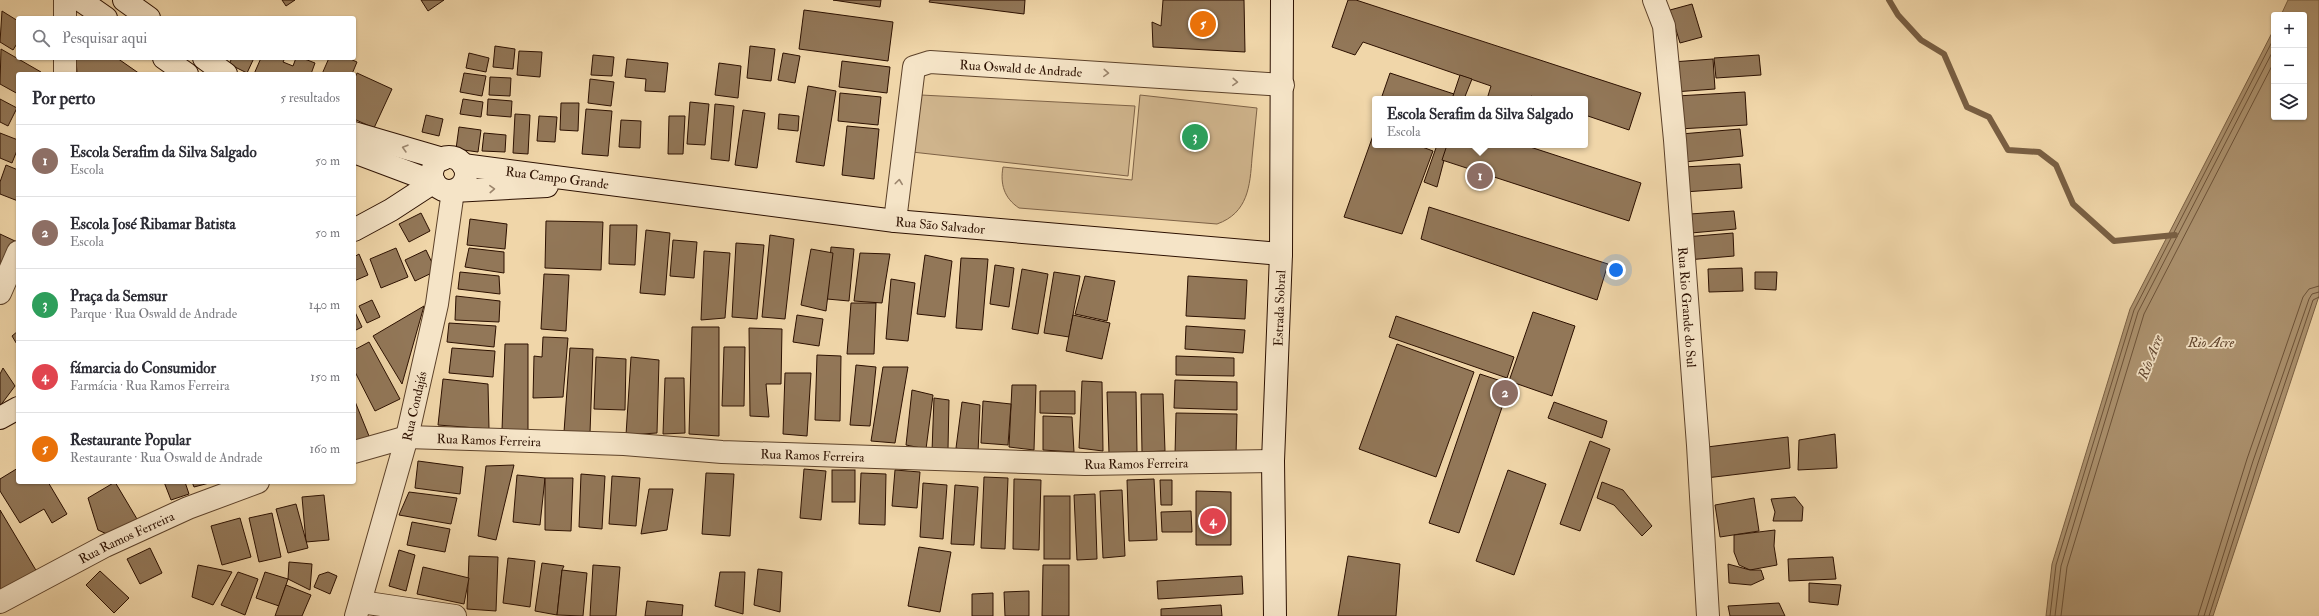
<!DOCTYPE html>
<html lang="pt">
<head>
<meta charset="utf-8">
<style>
  body { margin:0; font-family:"IM FELL Double Pica",serif; background:#f2f2f3; color:#2b2b33 }
  .controls { position:absolute; right:12px; top:12px; display:grid; overflow:hidden; border-radius:4px; box-shadow:0 1px 3px #0004 }
  .controls button { width:36px; height:36px; display:grid; place-items:center; padding:0; border:0; border-bottom:1px solid #e1e1e2; background:#fff; color:#2b2b33; font:20px sans-serif }
  .you { position:absolute; left:1616px; top:270px; width:14px; height:14px; margin:-10px; border:3px solid #fff; border-radius:50%; background:#1a73e8; box-shadow:0 0 0 6px #1a73e833 }
  .badge { display:grid; place-items:center; width:26px; height:26px; border-radius:50%; background:#8f2418; color:#fff; font-size:13px; font-weight:700 }
  .pin { position:absolute; translate:-50% -50%; border:2px solid #fff; box-shadow:0 1px 4px #0006 }
  .popup { position:absolute; left:1372px; top:96px; width:216px; height:52px; box-sizing:border-box; display:grid; place-content:center; border-radius:4px; background:#fff; filter:drop-shadow(0 1px 3px #0005); font-size:13px; white-space:nowrap; color:#7c7c81 }
  .popup b { font-size:15px; color:#2b2b33 }
  .popup::after { content:''; position:absolute; left:50%; top:100%; margin-left:-8px; border:8px solid transparent; border-top-color:#fff }
  .list { margin:0; padding:0; list-style:none }
  h2 { display:flex; justify-content:space-between; align-items:center; height:52px; margin:0; padding:0 16px; font-size:17px }
  h2 small { font-size:13px; font-weight:400; color:#7c7c81 }
  .list li { display:grid; grid-template-columns:26px 1fr auto; gap:12px; align-items:center; box-sizing:border-box; height:72px; padding:0 16px; border-top:1px solid #e1e1e2 }
  .list b { display:block; font-size:15px; white-space:nowrap }
  .list p { margin:0; font-size:13px; white-space:nowrap; color:#7c7c81 }
  .list em { font-size:13px; font-style:normal; color:#7c7c81 }
  .icon { flex:none; width:22px; height:22px; fill:none; stroke:currentColor; stroke-width:2; stroke-linecap:round; stroke-linejoin:round }
  .map { position:relative; flex:none; width:2319px; height:616px; overflow:hidden }
  .search { position:absolute; background:#fff; box-shadow:0 1px 3px #0004; left:16px; top:16px; width:340px; height:44px; display:flex; align-items:center; gap:10px; box-sizing:border-box; padding:0 14px; border-radius:4px; color:#7c7c81; font-size:15px }
  .panel { position:absolute; background:#fff; box-shadow:0 1px 3px #0004; left:16px; top:72px; width:340px; height:412px; border-radius:4px }
  .map>svg:first-child { display:block }
  .green { fill:#cfb48c; stroke:#7e6246 }
  .water { fill:#ad9370; stroke:#795f43 }
  .lines { fill:none; stroke-linecap:round; stroke-linejoin:round }
  .shore { stroke:#6c5238; stroke-width:1 }
  .stream { stroke:#795f43; stroke-width:6 }
  .building { fill:#927758; stroke:#2c1000 }
  .street-casing { stroke:#5d422a; stroke-width:24 }
  .secondary-casing { stroke:#2c1000; stroke-width:24 }
  .street { stroke:#f5e4c7; stroke-width:22 }
  .secondary { stroke:#f5e4c7; stroke-width:22 }
  .oneway { stroke:#9b856d }
  .labels { text-anchor:middle; stroke-width:3.5; stroke-linejoin:round; paint-order:stroke }
  .street-label { font-size:13px; fill:#2c1000; stroke:#f5e4c7 }
  .water-label { font-size:14px; font-style:italic; fill:#60442d; stroke:#f5e4c7 }
</style>
</head>
<body>
<div class="map">
<svg width="2319" height="616" viewBox="0 0 2319 616">
  <rect width="100%" height="100%" fill="#f0d6a9"/>
  <filter id="stains"><feTurbulence type="fractalNoise" baseFrequency=".005" numOctaves="4"/><feColorMatrix values="0 0 0 0 .2 0 0 0 0 .09 0 0 0 0 .02 0 0 0 .5 -.17"/></filter>
  <radialGradient id="worn" r=".72"><stop offset=".6" stop-color="#630" stop-opacity="0"/><stop offset="1" stop-color="#630" stop-opacity=".3"/></radialGradient>
  <!-- green -->
  <g class="green">
    <path d="M921,95L1135,106L1128,176L912,152Z"/>
    <path d="M1140,95L1257,108C1255,125 1254,141 1252,158C1250,186 1248,213 1217,224L1019,208C1004,198 1000,184 1003,167L1132,180Z"/>
  </g>
  <!-- water -->
  <path class="water" d="M2288,0H2319V296L2213,616H2046L2052,564L2130,309L2274,29V117H2304V15H2281Z"/>
  <g class="lines">
    <!-- shore -->
    <g class="shore">
      <path d="M2050,616L2056,565L2134,310L2274,38"/>
      <path d="M2055,616L2061,566L2138,312L2274,49"/>
      <path d="M2061,616L2067,567L2144,314L2274,62"/>
      <path d="M2198,616L2247,459L2303,297L2309,289L2319,286"/>
      <path d="M2204,616L2253,461L2309,299L2312,294L2319,292"/>
      <path d="M2209,616L2258,463L2313,300L2319,297"/>
    </g>
    <!-- stream -->
    <path class="stream" d="M1889,0L1898,15L1921,40L1944,54L1967,107L1989,117L2008,150L2039,152L2056,165L2073,204L2114,241L2175,235"/>
  </g>
  <!-- building -->
  <g class="building">
    <path d="M282,0H295L286,6Z"/>
    <path d="M421,0H444L428,11Z"/>
    <path d="M833,0H881L880,7Z"/>
    <path d="M930,0H1025L1024,14L929,2Z"/>
    <path d="M1163,0H1244L1245,52L1153,47L1152,22L1161,26Z"/>
    <path d="M1348,0H1356L1641,93L1629,130L1585,115V99H1540L1531,96V99H1487L1491,86L1363,42L1355,55L1332,47Z"/>
    <path d="M1692,4L1702,37L1680,43L1670,10Z"/>
    <path d="M804,10L893,22L888,61L799,49Z"/>
    <path d="M2,11L18,21V42L13,50L0,42Z"/>
    <path d="M495,46L515,49L513,69L493,67Z"/>
    <path d="M750,46L775,49L771,81L747,78Z"/>
    <path d="M1,49L41,72L39,74H18V94L0,84Z"/>
    <path d="M519,51L542,52L540,77L517,75Z"/>
    <path d="M469,53L489,58L486,72L466,68Z"/>
    <path d="M783,53L800,56L795,83L778,80Z"/>
    <path d="M593,55L614,57L612,76L591,75Z"/>
    <path d="M1759,55L1761,75L1716,78L1714,58Z"/>
    <path d="M76,58H117L140,74H77Z"/>
    <path d="M232,58H254L247,73L229,64Z"/>
    <path d="M261,58H285L283,62L293,66L296,58H302L315,63L311,74H254Z"/>
    <path d="M329,58H348L357,62L352,74H322Z"/>
    <path d="M627,59L668,63L665,92L645,91L646,79L625,77Z"/>
    <path d="M1713,59L1715,89L1674,92L1672,62Z"/>
    <path d="M842,61L890,67L887,93L839,87Z"/>
    <path d="M719,63L741,66L738,98L715,95Z"/>
    <path d="M357,73L392,89L374,128L354,119V80Z"/>
    <path d="M464,73L486,76L482,96L460,92Z"/>
    <path d="M1390,73L1454,94L1452,99H1381Z"/>
    <path d="M1460,75L1472,79L1464,99H1452Z"/>
    <path d="M490,77L511,78L510,96L489,95Z"/>
    <path d="M590,79L614,82L611,106L588,103Z"/>
    <path d="M808,86L836,91L824,166L796,162Z"/>
    <path d="M1745,92L1747,125L1679,129L1677,96Z"/>
    <path d="M840,93L881,97L878,125L838,121Z"/>
    <path d="M0,99L17,108L8,126L0,122Z"/>
    <path d="M463,99L483,102L481,117L460,114Z"/>
    <path d="M488,99L512,101L511,117L487,115Z"/>
    <path d="M690,102L709,104L705,145L687,144Z"/>
    <path d="M561,103H579L578,131L560,130Z"/>
    <path d="M715,104L734,106L729,161L711,159Z"/>
    <path d="M586,109L612,111L608,156L582,154Z"/>
    <path d="M743,110L765,113L757,168L735,165Z"/>
    <path d="M515,114L530,115L528,154L513,153Z"/>
    <path d="M779,114L799,116L798,131L778,129Z"/>
    <path d="M426,115L443,119L439,136L422,132Z"/>
    <path d="M539,116L557,117L555,142L537,141Z"/>
    <path d="M669,116H685L683,154H668Z"/>
    <path d="M621,120L641,121L640,148L619,147Z"/>
    <path d="M847,126L879,129L874,179L842,175Z"/>
    <path d="M459,127L481,130L478,152L456,149Z"/>
    <path d="M1740,129L1743,156L1684,162L1681,134Z"/>
    <path d="M1375,130V145H1417L1433,151L1402,234L1344,217Z"/>
    <path d="M0,133L18,140V148L12,163L0,158Z"/>
    <path d="M484,133L506,135L505,152L482,151Z"/>
    <path d="M1437,145H1448L1437,187L1424,182Z"/>
    <path d="M1447,145H1524L1641,183L1629,221L1442,160Z"/>
    <path d="M1740,164L1742,188L1684,192L1683,167Z"/>
    <path d="M6,165L18,170V201L0,194V182Z"/>
    <path d="M1429,207L1608,264L1597,300L1421,239Z"/>
    <path d="M1734,211L1736,229L1691,233L1690,214Z"/>
    <path d="M421,213L430,231L409,242L399,224Z"/>
    <path d="M470,219L507,224L505,249L467,245Z"/>
    <path d="M546,221L603,222L601,270L545,268Z"/>
    <path d="M610,225H637L635,265L609,264Z"/>
    <path d="M646,230L670,233L665,295L640,293Z"/>
    <path d="M1733,233L1734,256L1687,260L1685,237Z"/>
    <path d="M0,234L15,241L0,276Z"/>
    <path d="M770,235L794,239L785,319L762,317Z"/>
    <path d="M673,240L697,242L694,278L670,276Z"/>
    <path d="M736,243L764,245L757,319L732,317Z"/>
    <path d="M831,247L854,249L849,301L827,299Z"/>
    <path d="M396,248L408,277L381,288L370,259Z"/>
    <path d="M469,248L504,252V273L465,267Z"/>
    <path d="M811,249L833,253L826,311L801,305Z"/>
    <path d="M426,250L436,271L415,281L405,260Z"/>
    <path d="M704,251L730,253L725,318L701,320Z"/>
    <path d="M860,253L890,254L882,303L854,301Z"/>
    <path d="M359,254L368,275L354,281V257Z"/>
    <path d="M925,255L952,261L945,317L917,314Z"/>
    <path d="M961,258L988,259L982,330L956,328Z"/>
    <path d="M995,265L1014,268L1009,307L990,304Z"/>
    <path d="M1742,268L1743,291L1709,292L1708,269Z"/>
    <path d="M1022,269L1048,274L1038,334L1012,329Z"/>
    <path d="M460,272L499,276L500,294L458,289Z"/>
    <path d="M1054,272L1080,276L1069,337L1044,333Z"/>
    <path d="M1755,272H1777L1776,290L1755,289Z"/>
    <path d="M544,274L569,275L566,331L541,329Z"/>
    <path d="M1085,276L1115,281L1107,321L1075,314Z"/>
    <path d="M1188,276L1247,280L1245,319L1186,316Z"/>
    <path d="M891,279L915,283L908,341L886,339Z"/>
    <path d="M456,296L500,301L499,322L455,320Z"/>
    <path d="M372,300L380,317L367,323L359,306Z"/>
    <path d="M851,303H876L874,354H847Z"/>
    <path d="M424,306L402,384L373,336Z"/>
    <path d="M354,310L362,327L354,331Z"/>
    <path d="M1533,312L1575,326L1552,396L1509,381Z"/>
    <path d="M797,315L823,319L819,346L793,342Z"/>
    <path d="M1073,315L1110,323L1102,359L1066,351Z"/>
    <path d="M1396,316L1514,357L1507,378L1389,337Z"/>
    <path d="M449,323L496,326L494,347L447,342Z"/>
    <path d="M1186,326L1245,330L1243,353L1185,349Z"/>
    <path d="M692,327H719V436L689,434Z"/>
    <path d="M749,328L782,329L781,384H766L769,417L750,416Z"/>
    <path d="M18,331V346L12,336Z"/>
    <path d="M543,337L568,338L563,397L533,398L534,356L542,357Z"/>
    <path d="M369,342L400,399L375,411L354,370V350Z"/>
    <path d="M505,344H528V431L502,430Z"/>
    <path d="M1397,344L1474,372L1436,477L1359,449Z"/>
    <path d="M724,347H745L744,406H722Z"/>
    <path d="M452,348L495,351L493,377L449,373Z"/>
    <path d="M570,348L593,349L590,433L564,432Z"/>
    <path d="M817,355L841,356L840,421L815,420Z"/>
    <path d="M1176,356L1234,358V376L1176,375Z"/>
    <path d="M596,357L626,359L625,410L594,409Z"/>
    <path d="M631,357L659,360L657,433L626,435Z"/>
    <path d="M856,365L876,367L870,426L850,425Z"/>
    <path d="M883,367H908L895,443L871,441Z"/>
    <path d="M3,368L15,386L0,406V374Z"/>
    <path d="M785,373H811L807,436L783,434Z"/>
    <path d="M1480,374L1510,384L1459,533L1429,523Z"/>
    <path d="M665,378H684L685,433L663,434Z"/>
    <path d="M443,379L488,384L489,429L438,425Z"/>
    <path d="M1175,380L1237,382V410L1174,408Z"/>
    <path d="M1082,381L1102,382L1103,451L1079,448Z"/>
    <path d="M1012,385H1036L1034,450L1009,447Z"/>
    <path d="M912,390L933,395L926,449L906,445Z"/>
    <path d="M1040,391H1075V414L1040,413Z"/>
    <path d="M1107,392H1136L1137,452L1109,454Z"/>
    <path d="M1141,394H1163L1165,451L1142,452Z"/>
    <path d="M934,398L949,400L948,449L932,451Z"/>
    <path d="M354,399L369,436L354,442Z"/>
    <path d="M983,401L1011,404L1008,445L981,443Z"/>
    <path d="M962,402L980,405L978,453L956,448Z"/>
    <path d="M1554,402L1607,421L1602,438L1548,418Z"/>
    <path d="M1176,413L1237,414L1236,456L1175,455Z"/>
    <path d="M1043,416L1072,417L1074,452L1043,450Z"/>
    <path d="M1835,434L1837,468L1798,470L1799,440Z"/>
    <path d="M1788,437L1790,468L1706,478L1707,447Z"/>
    <path d="M1590,441L1610,449L1580,531L1560,524Z"/>
    <path d="M418,461L463,467L460,494L415,488Z"/>
    <path d="M514,465L496,540L478,536L486,466Z"/>
    <path d="M18,468V482H48L67,514L52,523L44,509L20,523L0,491V479Z"/>
    <path d="M804,469L826,471L821,520L800,518Z"/>
    <rect x="832" y="470" width="23" height="32"/>
    <path d="M895,470L920,472L917,508L892,506Z"/>
    <path d="M1508,470L1546,484L1514,575L1476,561Z"/>
    <path d="M706,473L734,474L730,536L702,534Z"/>
    <path d="M861,473L886,474L885,525L859,524Z"/>
    <path d="M581,474L605,476L602,529L579,527Z"/>
    <path d="M517,475L545,478L540,525L513,522Z"/>
    <path d="M612,476L640,478L636,526L609,524Z"/>
    <path d="M984,477L1008,478L1005,549L981,548Z"/>
    <path d="M545,478H573L571,531L545,530Z"/>
    <path d="M1014,479L1041,480L1039,550L1013,549Z"/>
    <path d="M1154,479L1157,540L1129,541L1127,480Z"/>
    <path d="M1160,480H1172V505H1161Z"/>
    <path d="M115,482L137,519L109,535L98,530L88,498Z"/>
    <path d="M164,482H185L189,494L171,500Z"/>
    <path d="M192,482H213L194,487Z"/>
    <path d="M1602,482L1623,490L1652,526L1642,536L1614,505L1597,498Z"/>
    <path d="M923,483L947,485L943,539L920,537Z"/>
    <path d="M955,485L978,487L974,545L951,544Z"/>
    <path d="M649,489H673L667,530L641,534Z"/>
    <path d="M1122,490L1125,556L1103,558L1100,491Z"/>
    <path d="M1196,491L1231,492V545H1196Z"/>
    <path d="M409,492L457,498L451,524L399,515Z"/>
    <path d="M1095,494L1097,559L1077,560L1074,495Z"/>
    <path d="M324,495L329,540L306,542L302,497Z"/>
    <rect x="1044" y="496" width="26" height="63"/>
    <path d="M1795,497L1803,507L1802,521H1773L1775,512L1771,499Z"/>
    <path d="M1754,498L1759,531L1720,537L1715,505Z"/>
    <path d="M296,504L308,548L288,553L276,509Z"/>
    <path d="M0,510L37,572L0,594Z"/>
    <path d="M1191,511L1192,532H1162L1161,512Z"/>
    <path d="M272,513L281,557L259,562L249,518Z"/>
    <path d="M240,518L251,557L222,565L211,526Z"/>
    <path d="M412,522L450,529L445,552L407,545Z"/>
    <path d="M1775,530L1774,546L1777,565L1750,570L1739,565L1734,552V535Z"/>
    <path d="M919,547L951,552L940,612L908,606Z"/>
    <path d="M150,548L162,573L140,584L127,559Z"/>
    <path d="M399,550L415,555L406,591L389,586Z"/>
    <path d="M469,556L498,557L496,611L467,609Z"/>
    <path d="M1348,556L1400,564L1396,616H1338Z"/>
    <path d="M1833,557L1836,579L1789,581L1788,559Z"/>
    <path d="M508,558L535,561L530,607L503,603Z"/>
    <path d="M289,562L312,564L310,590L288,579Z"/>
    <path d="M542,563L564,566L562,570L557,615L535,611Z"/>
    <path d="M1728,564L1750,570H1761L1764,579L1751,585L1729,583Z"/>
    <path d="M198,565L232,572L213,605L192,597Z"/>
    <path d="M593,565L620,567L616,616H590Z"/>
    <path d="M1043,565H1069V616H1042Z"/>
    <path d="M423,567L469,578L464,604L417,594Z"/>
    <path d="M758,569L782,572L780,612L754,605Z"/>
    <path d="M562,570L587,573L583,616L557,615Z"/>
    <path d="M100,571L129,598L114,613L86,585Z"/>
    <path d="M238,572L258,579L245,615L221,605Z"/>
    <path d="M265,572L288,579L279,606L256,598Z"/>
    <path d="M328,572L337,576L330,594L314,587L319,575Z"/>
    <path d="M720,572H745L743,614L715,606Z"/>
    <path d="M1242,576L1243,594L1158,599L1157,581Z"/>
    <path d="M1809,583L1841,585L1838,605L1809,602Z"/>
    <path d="M286,585L311,595L302,616H275Z"/>
    <path d="M1029,591V616H1005L1004,592Z"/>
    <path d="M993,593V616H972V594Z"/>
    <path d="M647,601L683,605L682,616H645Z"/>
    <path d="M1779,603L1785,616H1730L1728,606Z"/>
    <path d="M1221,605L1222,616H1161V609Z"/>
  </g>
  <g class="lines">
    <defs>
      <g id="street">
        <path d="M65,0V18"/>
        <path id="s1" d="M1654,0L1664,26L1675,140L1698,445L1708,616"/>
        <path d="M65,58V74"/>
        <path id="s2" d="M895,221L914,67L930,62L1283,85"/>
        <path d="M0,293L18,252"/>
        <path id="s3" d="M354,452L407,437L624,444L722,452L1085,464L1273,461"/>
        <path id="s4" d="M0,602L105,546L188,508L258,482"/>
        <path d="M361,602L455,616"/>
        <path id="s5" d="M356,616L407,437L437,304L453,191"/>
      </g>
      <g id="secondary">
        <path d="M80,0L106,18"/>
        <path d="M124,0L149,18"/>
        <path d="M164,58L187,74"/>
        <path d="M204,58L226,74"/>
        <path d="M354,133L443,159"/>
        <path d="M354,152L434,182"/>
        <circle cx="449" cy="174" r="17"/>
        <path id="s6" d="M463,165L895,221L1281,254"/>
        <path d="M453,191L547,186"/>
        <path d="M354,230L391,210L434,182"/>
        <path d="M0,418L18,408"/>
        <path id="s7" d="M1275,616L1273,461L1281,254L1282,0"/>
      </g>
    </defs>
    <!-- street casing -->
    <use href="#street" class="street-casing"/>
    <!-- secondary casing -->
    <use href="#secondary" class="secondary-casing"/>
    <!-- street -->
    <use href="#street" class="street"/>
    <!-- secondary -->
    <use href="#secondary" class="secondary"/>
  </g>
  <!-- one-way arrows -->
  <defs><path id="oneway-chevron" d="M-2-3.5L2.5 0L-2 3.5" fill="none" stroke-width="1.6" stroke-linecap="round" stroke-linejoin="round"/></defs>
  <g class="oneway">
    <use href="#oneway-chevron" transform="translate(1106 73) rotate(4)"/>
    <use href="#oneway-chevron" transform="translate(1235 82) rotate(4)"/>
    <use href="#oneway-chevron" transform="translate(405 148) rotate(-164)"/>
    <use href="#oneway-chevron" transform="translate(899 182) rotate(-83)"/>
    <use href="#oneway-chevron" transform="translate(492 189) rotate(-3)"/>
  </g>
  <g class="labels">
    <!-- street labels -->
    <g class="street-label">
      <text dy="5" stroke="none"><textPath href="#s2" startOffset="263">Rua Oswald de Andrade</textPath></text>
      <text dy="5" stroke="none"><textPath href="#s6" startOffset="95">Rua Campo Grande</textPath></text>
      <text dy="5" stroke="none"><textPath href="#s6" startOffset="481">Rua São Salvador</textPath></text>
      <text dy="5" stroke="none"><textPath href="#s1" startOffset="310">Rua Rio Grande do Sul</textPath></text>
      <text dy="5" stroke="none"><textPath href="#s7" startOffset="308">Estrada Sobral</textPath></text>
      <text dy="5" stroke="none"><textPath href="#s5" startOffset="218">Rua Condajás</textPath></text>
      <text dy="5" stroke="none"><textPath href="#s3" startOffset="137">Rua Ramos Ferreira</textPath></text>
      <text dy="5" stroke="none"><textPath href="#s3" startOffset="461">Rua Ramos Ferreira</textPath></text>
      <text dy="5" stroke="none"><textPath href="#s3" startOffset="785">Rua Ramos Ferreira</textPath></text>
      <text dy="5" stroke="none"><textPath href="#s4" startOffset="142">Rua Ramos Ferreira</textPath></text>
    </g>
    <!-- water labels -->
    <g class="water-label">
      <text x="2211" y="347">Rio Acre</text>
      <text transform="translate(2150 357) rotate(-69)" y="5">Río Acre</text>
    </g>
  </g>
  <rect width="100%" height="100%" filter="url(#stains)"/>
  <rect width="100%" height="100%" fill="url(#worn)"/>
</svg>
<div class="controls">
<button>+</button>
<button>−</button>
<button><svg class="icon" aria-label="layers" viewBox="0 0 24 24"><path d="M12 4l9 5-9 5-9-5zM3 14l9 5 9-5"/></svg></button>
</div>
<div class="you"></div>
<div class="pin badge" style="left:1480px;top:176px;background:#8d6e63">1</div>
<div class="popup"><b>Escola Serafim da Silva Salgado</b>Escola</div>
<div class="pin badge" style="left:1505px;top:393px;background:#8d6e63">2</div>
<div class="pin badge" style="left:1195px;top:137px;background:#2e9e5b">3</div>
<div class="pin badge" style="left:1213px;top:521px;background:#e0444e">4</div>
<div class="pin badge" style="left:1203px;top:24px;background:#e8710a">5</div>
<div class="search"><svg class="icon" aria-label="search" viewBox="0 0 24 24"><circle cx="10" cy="10" r="6"/><path d="M15 15l6 6"/></svg>Pesquisar aqui</div>
<section class="panel">
<h2>Por perto<small>5 resultados</small></h2>
<ul class="list">
<li><span class="badge" style="background:#8d6e63">1</span><div><b>Escola Serafim da Silva Salgado</b><p>Escola</p></div><em>50 m</em></li>
<li><span class="badge" style="background:#8d6e63">2</span><div><b>Escola José Ribamar Batista</b><p>Escola</p></div><em>50 m</em></li>
<li><span class="badge" style="background:#2e9e5b">3</span><div><b>Praça da Semsur</b><p>Parque · Rua Oswald de Andrade</p></div><em>140 m</em></li>
<li><span class="badge" style="background:#e0444e">4</span><div><b>fámarcia do Consumidor</b><p>Farmácia · Rua Ramos Ferreira</p></div><em>150 m</em></li>
<li><span class="badge" style="background:#e8710a">5</span><div><b>Restaurante Popular</b><p>Restaurante · Rua Oswald de Andrade</p></div><em>160 m</em></li>
</ul>
</section>
</div>
</body>
</html>
